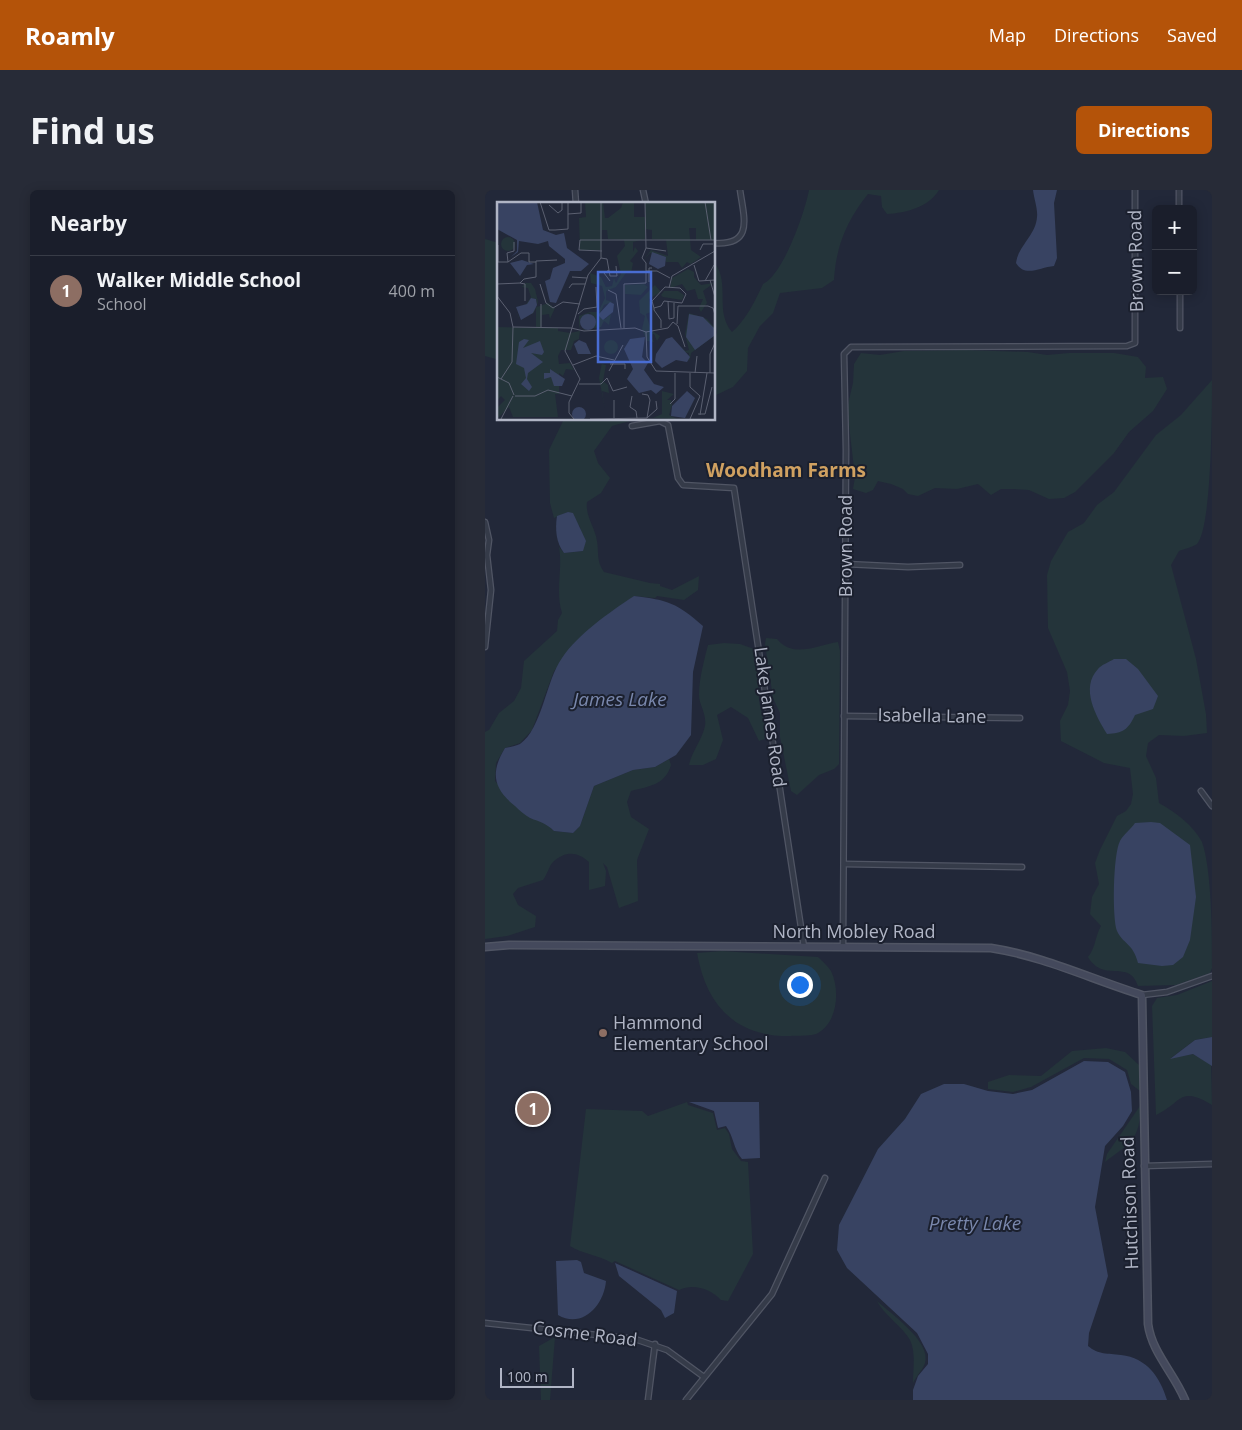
<!DOCTYPE html>
<html lang="en">
<head>
<meta charset="utf-8">
<style>
  body { margin:0; font-family:"Open Sans",sans-serif; background:#272b37; color:#f1f3f6 }
  .controls { position:absolute; right:15px; top:15px; display:grid; overflow:hidden; border-radius:8px; box-shadow:0 2px 12px #0003 }
  .controls button { width:45px; height:45px; display:grid; place-items:center; padding:0; border:0; border-bottom:1px solid #383c47; background:#1a1e2b; color:#f1f3f6; font:25px sans-serif }
  .scale { position:absolute; left:15px; bottom:12px; width:74px; box-sizing:border-box; padding-left:5px; border:2px solid #b0b5c5; border-top:0; font-size:14px; line-height:18px; white-space:nowrap; color:#b0b5c5; -webkit-text-stroke:4px #1b202e; paint-order:stroke }
  .you { position:absolute; left:314px; top:794px; width:18px; height:18px; margin:-12px; border:4px solid #fff; border-radius:50%; background:#1a73e8; box-shadow:0 0 0 8px #1a73e833 }
  .badge { display:grid; place-items:center; width:32px; height:32px; border-radius:50%; background:#b45309; color:#fff; font-size:16px; font-weight:700 }
  .pin { position:absolute; translate:-50% -50%; border:2px solid #fff; box-shadow:0 1px 5px #0006 }
  .list { margin:0; padding:0; list-style:none }
  h2 { display:flex; justify-content:space-between; align-items:center; height:65px; margin:0; padding:0 20px; font-size:21px }
  h2 small { font-size:16px; font-weight:400; color:#9fa2a9 }
  .list li { display:grid; grid-template-columns:32px 1fr auto; gap:15px; align-items:center; box-sizing:border-box; height:70px; padding:0 20px; border-top:1px solid #383c47 }
  .list b { display:block; font-size:19px; white-space:nowrap }
  .list p { margin:0; font-size:16px; white-space:nowrap; color:#9fa2a9 }
  .list em { font-size:16px; font-style:normal; color:#9fa2a9 }
  .map { position:relative; flex:none; width:727px; height:1210px; overflow:hidden; border-radius:8px }
  header { display:flex; align-items:center; gap:30px; box-sizing:border-box; height:70px; padding:0 25px; background:#b45309; color:#fff }
  header strong { font-size:24px }
  nav { display:flex; gap:28px; margin-inline-start:auto; font-size:18px }
  .intro { display:flex; align-items:center; justify-content:space-between; box-sizing:border-box; height:120px; padding:0 30px }
  h1 { margin:0; font-size:35px }
  .button { padding:12px 22px; border-radius:8px; background:#b45309; color:#fff; font-size:18px; font-weight:700 }
  main { display:flex; gap:30px; padding:0 30px }
  aside { flex:1; background:#1a1e2b; border-radius:8px; box-shadow:0 2px 12px #0003 }
  .map>svg:first-child { display:block }
  .green { fill:#24343a }
  .water { fill:#384362 }
  .lines { fill:none; stroke-linecap:round; stroke-linejoin:round }
  .street-casing { stroke:#505564; stroke-width:7 }
  .secondary-casing { stroke:#505564; stroke-width:9 }
  .street { stroke:#353b49; stroke-width:4.5 }
  .secondary { stroke:#44495c; stroke-width:6 }
  .education-dot { fill:#8d6e63; stroke:#1b202e; stroke-width:2 }
  .labels { text-anchor:middle; stroke-width:4; stroke-linejoin:round; paint-order:stroke }
  .street-label { font-size:18px; fill:#b0b5c5; stroke:#1b202e }
  .poi-label { font-size:18px; fill:#b0b5c5; stroke:#1b202e; text-anchor:start }
  .neighbourhood-label { font-size:19px; font-weight:bold; fill:#d0a161; stroke:#1b202e }
  .water-label { font-size:19px; font-style:italic; fill:#7987ac; stroke:#1b202e }
  .inset-road { fill:none; stroke:#5b6071; stroke-width:1 }
  .view { fill:#496dd2; fill-opacity:0.15; stroke:#496dd2; stroke-width:2.5 }
  .inset-edge { fill:none; stroke:#b0b5c5; stroke-width:2.5 }
</style>
</head>
<body>
<header>
<strong>Roamly</strong>
<nav><a>Map</a><a>Directions</a><a>Saved</a></nav>
</header>
<div class="intro"><h1>Find us</h1><a class="button">Directions</a></div>
<main>
<aside>
<h2>Nearby<small></small></h2>
<ul class="list">
<li><span class="badge" style="background:#8d6e63">1</span><div><b>Walker Middle School</b><p>School</p></div><em>400 m</em></li>
</ul>
</aside>
<div class="map">
<svg width="727" height="1210" viewBox="0 0 727 1210">
  <rect width="100%" height="100%" fill="#222839"/>
  <!-- green -->
  <g class="green">
    <path d="M324,0H454C444,17 421,23 402,24L397,17L396,6L383,4C362,30 351,56 349,90L337,98L295,103L288,123L275,136L263,158L262,181L248,197L229,206V147L232,143L229,123V72C246,93 229,121 247,142C261,130 270,111 278,94C298,85 320,22 324,0Z"/>
    <path d="M0,49L14,53V170L0,166Z"/>
    <path d="M480,160L543,162L562,165L584,163H629L653,167L661,177L660,188L678,187L682,199L668,221L644,242L629,263L590,302L579,308L564,309L544,300L527,299H516L506,305L493,294L472,299L450,298L433,306L423,304L418,299L406,294L393,291L388,300L381,303L368,299L370,287L362,218L368,193L369,174L376,163L395,165L419,161Z"/>
    <path d="M727,190C727,220 727,337 712,354C708,357 699,359 694,361L686,375L711,469L721,524L722,543L699,546L674,545L663,553L661,566L671,588L674,613C690,622 708,635 717,652C727,681 727,744 727,778L725,783L691,795L653,796C644,768 619,794 603,767C611,757 610,746 616,736L605,724L607,707L614,694L610,673L615,660L632,626L641,621L646,614L648,604L645,578L619,573L576,551L575,531L583,515L585,501L582,482L563,438L562,385L566,371L583,342L599,333L612,315L629,302L671,245L696,225Z"/>
    <path d="M79,229H152L127,236L109,261L113,273L125,288L116,303L102,312C100,326 110,337 112,351C114,363 111,371 119,382L165,393L175,394V396L187,400L214,386L213,400L199,410L172,406L170,408L149,406L113,434L69,481L47,540L35,553L20,558L11,573L10,591L45,628L59,631L69,641L88,643L95,636L109,596L148,580L170,577L184,569L186,575C180,595 165,596 146,601L142,612L146,627L164,639L152,670L153,711L134,718L122,677L118,673L121,681L120,696L104,700V672C93,662 81,660 68,672C64,676 62,685 58,690L33,698L28,704L33,715L51,726L50,737L22,746L0,749V542L4,540L14,523L29,511L36,498L39,471L72,441L73,430L77,423C70,401 78,379 74,357L79,363L98,361L95,337L83,322L69,328L65,313L64,260Z"/>
    <path d="M281,448L292,449C308,469 332,455 353,452L355,461L354,574L349,579L334,585L312,605L306,601L295,547V523L288,508L280,454Z"/>
    <path d="M239,453L255,454L272,460C274,477 273,492 274,509C275,522 282,535 283,548L274,551L263,528L246,517L232,525L238,550L231,569L218,575H204C207,561 217,550 220,536C222,524 214,515 214,505C214,489 219,471 223,455Z"/>
    <path d="M237,761L333,767C337,771 343,776 346,781C355,799 353,832 333,843C326,847 312,845 303,846C249,846 221,814 212,763Z"/>
    <path d="M727,791V847L710,850L686,868L708,864L726,874L727,915C694,895 697,913 671,925L667,816L672,808L692,805Z"/>
    <path d="M621,858L640,862L654,875L655,901L646,894L642,880L624,869L599,868L546,897L528,902L503,899V892L524,885L556,886L587,861Z"/>
    <path d="M202,912L203,915L228,923L232,940L240,938L244,944L247,959L256,971L263,972L268,1064L243,1111L236,1110C226,1099 208,1093 194,1100L130,1071L127,1073C113,1065 98,1064 85,1056L101,919L157,921L163,926Z"/>
    <path d="M655,916C656,949 645,953 620,972L622,964Z"/>
    <path d="M392,1111C405,1123 447,1152 440,1173C438,1180 431,1186 428,1193C428,1180 431,1162 425,1150C418,1137 399,1125 392,1111Z"/>
    <path d="M70,1147L65,1210H56L54,1156Z"/>
  </g>
  <!-- water -->
  <g class="water">
    <path d="M548,0H572L569,13L572,68L569,76C555,77 540,88 531,73C533,56 551,45 552,27C553,19 549,9 548,0Z"/>
    <path d="M83,322L88,323L101,351L98,361L79,363C71,353 70,339 72,326Z"/>
    <path d="M149,406C183,410 192,413 218,436L208,482L206,545L191,565L170,577L148,580L109,596L95,636L88,643L69,641C61,633 55,632 45,628C40,625 34,620 30,616C7,598 6,581 20,558C25,557 31,556 35,554C57,539 61,490 77,468C93,444 125,422 149,406Z"/>
    <path d="M629,469H641L653,479L673,506L668,519L650,525C643,540 638,543 622,544C611,526 595,498 613,479C616,475 624,472 629,469Z"/>
    <path d="M666,632L675,633L705,655L711,707L705,750L698,767L688,775L677,776L653,773C648,753 638,754 632,741C627,728 628,664 635,651C638,645 646,639 650,633Z"/>
    <path d="M727,847V876L708,864L685,869L710,850Z"/>
    <path d="M599,871L623,872L640,882L646,902L647,921L638,936L620,956L610,1017L623,1086L604,1143L603,1156C614,1165 622,1163 636,1165C662,1168 675,1187 682,1210H428V1200L433,1186L443,1174V1164L432,1143L362,1078L352,1060L354,1035L372,1000L393,959L420,929L436,904L459,894H479L503,901L528,904L547,900Z"/>
    <path d="M204,912H274L275,968L257,969C248,958 249,947 241,936L233,938L229,921Z"/>
    <path d="M92,1070L96,1072L99,1083L121,1091C119,1116 97,1139 73,1125L71,1071Z"/>
    <path d="M130,1073L192,1101L189,1123L180,1128L176,1120L134,1086Z"/>
  </g>
  <g class="lines">
    <defs>
      <g id="street">
        <path d="M90,0L91,14"/>
        <path d="M158,0L161,14"/>
        <path d="M694,0V19"/>
        <path d="M229,53C269,56 259,28 255,0"/>
        <path d="M695,101V138"/>
        <path d="M147,236L175,231L183,235L193,288L198,295L249,298L319,757"/>
        <path d="M0,332L4,350L2,365L6,400L0,457"/>
        <path d="M361,374L423,377L475,375"/>
        <path d="M359,526L535,528"/>
        <path d="M716,601L727,616"/>
        <path d="M359,674L537,677"/>
        <path d="M358,757L361,260L359,164L366,157L642,156L650,153V0"/>
        <path d="M657,805L682,802L727,786"/>
        <path d="M659,976L727,974"/>
        <path d="M0,1133L150,1149L182,1160L219,1187"/>
        <path d="M163,1210L170,1154"/>
        <path d="M201,1210L287,1104L340,988"/>
      </g>
      <path id="secondary" d="M0,757L24,755L506,758C558,766 606,789 657,805L663,1134C667,1163 689,1183 700,1210"/>
    </defs>
    <!-- street casing -->
    <use href="#street" class="street-casing"/>
    <!-- secondary casing -->
    <use href="#secondary" class="secondary-casing"/>
    <!-- street -->
    <use href="#street" class="street"/>
    <!-- secondary -->
    <use href="#secondary" class="secondary"/>
  </g>
  <!-- markers -->
  <circle class="education-dot" cx="118" cy="843" r="5"/>
  <g class="labels">
    <!-- street labels -->
    <g class="street-label">
      <text transform="translate(651 71) rotate(-91)" y="6">Brown Road</text>
      <text transform="translate(361 356) rotate(-90)" y="6">Brown Road</text>
      <text transform="translate(447 526) rotate(1)" y="6">Isabella Lane</text>
      <text transform="translate(285 527) rotate(82)" y="6">Lake James Road</text>
      <text x="369" y="748">North Mobley Road</text>
      <text transform="translate(645 1013) rotate(-92)" y="6">Hutchison Road</text>
      <text transform="translate(100 1144) rotate(7)" y="6">Cosme Road</text>
    </g>
    <!-- poi labels -->
    <g class="poi-label">
      <text x="128" y="839">Hammond<tspan x="128" dy="21">Elementary School</tspan></text>
    </g>
    <!-- neighbourhood labels -->
    <g class="neighbourhood-label">
      <text x="301" y="287">Woodham Farms</text>
    </g>
    <!-- water labels -->
    <g class="water-label">
      <text x="135" y="516">James Lake</text>
      <text x="490" y="1040">Pretty Lake</text>
    </g>
  </g>
  <!-- overview -->
  <g transform="translate(12 12)">
    <rect width="218" height="218" fill="#222839"/>
    <path d="M88,0H106L108,16H111L124,6L126,0H137V15H148V0H217V38H199V26H192L194,48L204,55L194,62L190,60L185,66L181,60H169L165,53L153,51L147,58L154,48L171,54L169,38L155,37V28L148,27V37L136,40V50L138,45L141,49L133,59L136,61L134,71H129L119,85L109,89V98L116,100L107,103L103,111L108,117L114,112L112,123L107,119L104,125L85,128L99,120L93,111L84,116L82,128V114L93,110H101L108,96L105,84L94,81L93,71L104,75L109,85L115,84L117,76L119,81L124,72L120,54L128,44L127,38L111,37L110,28H105L104,48H83L82,16L89,15ZM4 42a7 7 0 1 1 14 0a7 7 0 1 1-14 0ZM191,67L197,70V75L204,83L217,81L206,89L210,101L204,110L202,106L206,97H201L198,87L190,89L185,82L173,86L175,76ZM28,81H34L38,87L41,100V103L40,105L51,101L58,106L53,117L52,112L45,113L44,126H61V129L73,131L83,129L82,137L77,139L74,148H64L61,154L62,162L73,161L77,168L69,167L66,174L62,171V192H58L61,215H16L12,205L0,217V206L8,198L4,194L0,199V125L39,126V106L37,110L35,112H34L41,103L39,97L34,96L30,102L19,105V110L22,115V116L19,110V105L29,102L34,95L31,86L25,85ZM147,82L151,85L144,93L128,92V83ZM158,83L164,90L152,97L154,110L149,112L154,128L163,134L160,139L157,132L153,133L157,140L150,139L145,127L148,114L143,111L142,99ZM167,89H181L187,93L185,98L166,95L164,93ZM192,111L210,117L217,125V134L194,151L193,157L191,159L192,151L186,150L184,145L188,149L192,148L188,132ZM107 145a7 7 0 1 1 14 0a7 7 0 1 1-14 0ZM106,155L105,162L109,163L106,179L111,183L112,191L105,189L108,207L102,176ZM165,189L177,192L170,198H174L175,203L172,213L180,217L156,216L165,212Z" fill="#24343a"/>
    <path d="M0,0H40L46,28L59,33L67,31L70,46L92,62L84,69H73L59,101L53,100L48,79L53,77L56,66L68,61V57L52,44L51,39L41,42L22,39L21,50L14,55L20,49V38L0,27ZM155,50L169,55L168,64L161,67L152,62ZM25,58L37,62L30,63L23,74L13,61ZM34,96L39,97L40,103L36,111L24,118L19,105L30,102ZM113,100L117,102L116,110L106,118L101,113ZM83 120a8 8 0 1 1 16 0a8 8 0 1 1-16 0ZM192,112L206,115L217,126V134L198,148L189,135ZM148,135L145,155L151,161L147,168L157,182L167,185L159,192L154,188L142,191L130,177L136,167L127,147L133,137ZM175,135L193,155L190,160L179,158L165,166L158,159L159,152L169,137ZM27,137L32,138L26,146L43,139L47,150L45,153L34,151L46,160L31,171L30,177L35,185L32,189L24,182L29,176L27,166L19,162L22,140ZM82,138L89,141L94,152H81L77,142ZM53,167L68,177L65,184H57L54,175L47,177V171H53ZM190,189L198,196L188,216L174,214L175,204ZM75 212a7 7 0 1 1 14 0a7 7 0 1 1-14 0Z" fill="#384362"/>
    <path class="inset-road" d="M43,0L52,28H58L71,27V0M208,0L214,38M52,3L61,11L65,8V0M71,12L84,11V0M104,38H83L82,48L105,49M104,38H218M149,46L169,49M203,48L206,42H216M104,56L110,57L113,74H120L119,64M0,60H11L24,51H32V60H39M1,60V43M11,60L10,51L17,49V40M197,63L202,79L218,78M112,68L107,71L113,79M149,69H160L173,76M75,75L90,76M213,78L218,95M208,79L217,63M152,80V66H155M23,81L28,82V99M0,82L23,81L27,77L39,75V59L60,58M43,82L49,101L56,106L66,100L83,102M72,86L75,82H88M172,86L175,74L218,49M111,88L119,92L124,126M0,94L13,111L16,125L15,160L4,177M171,99L172,117L177,116V101M44,102V125M157,106L164,104L167,99L185,101L189,92L183,86L168,85L156,98L155,99L157,106V108L164,118V126M81,112L87,107L100,105L99,85M180,122L181,104H211L216,106L218,113M16,125L74,126L87,129L138,126L149,130L171,126L176,120L181,124L188,145M127,126V82L149,81V61L145,56L149,46L148,0M149,130L150,155L159,169L218,171M113,162H128V167M76,163L99,154L117,158M112,169L126,143M193,171V185L203,194L193,217M198,171L200,154M213,171V152L218,141M0,175L12,181L17,193M82,182H104L110,176L116,189L130,185M145,192L151,193L153,198L150,216M18,194H38L51,188L75,194M135,194L133,205L139,209L140,216M117,198V216M173,202L178,197V171M201,212H208L215,185M203,213L210,171M150,216L160,207L159,199M4,217L16,194M77,217L72,211V200L83,177L68,149L91,73L104,56V0M93,217L150,216"/>
    <path class="view" d="M101,70H154V160H101Z"/>
    <rect width="218" height="218" class="inset-edge"/>
  </g>
</svg>
<div class="controls">
<button>+</button>
<button>−</button>
</div>
<div class="scale">100 m</div>
<div class="you"></div>
<div class="pin badge" style="left:48px;top:919px;background:#8d6e63">1</div>
</div>
</main>
</body>
</html>
